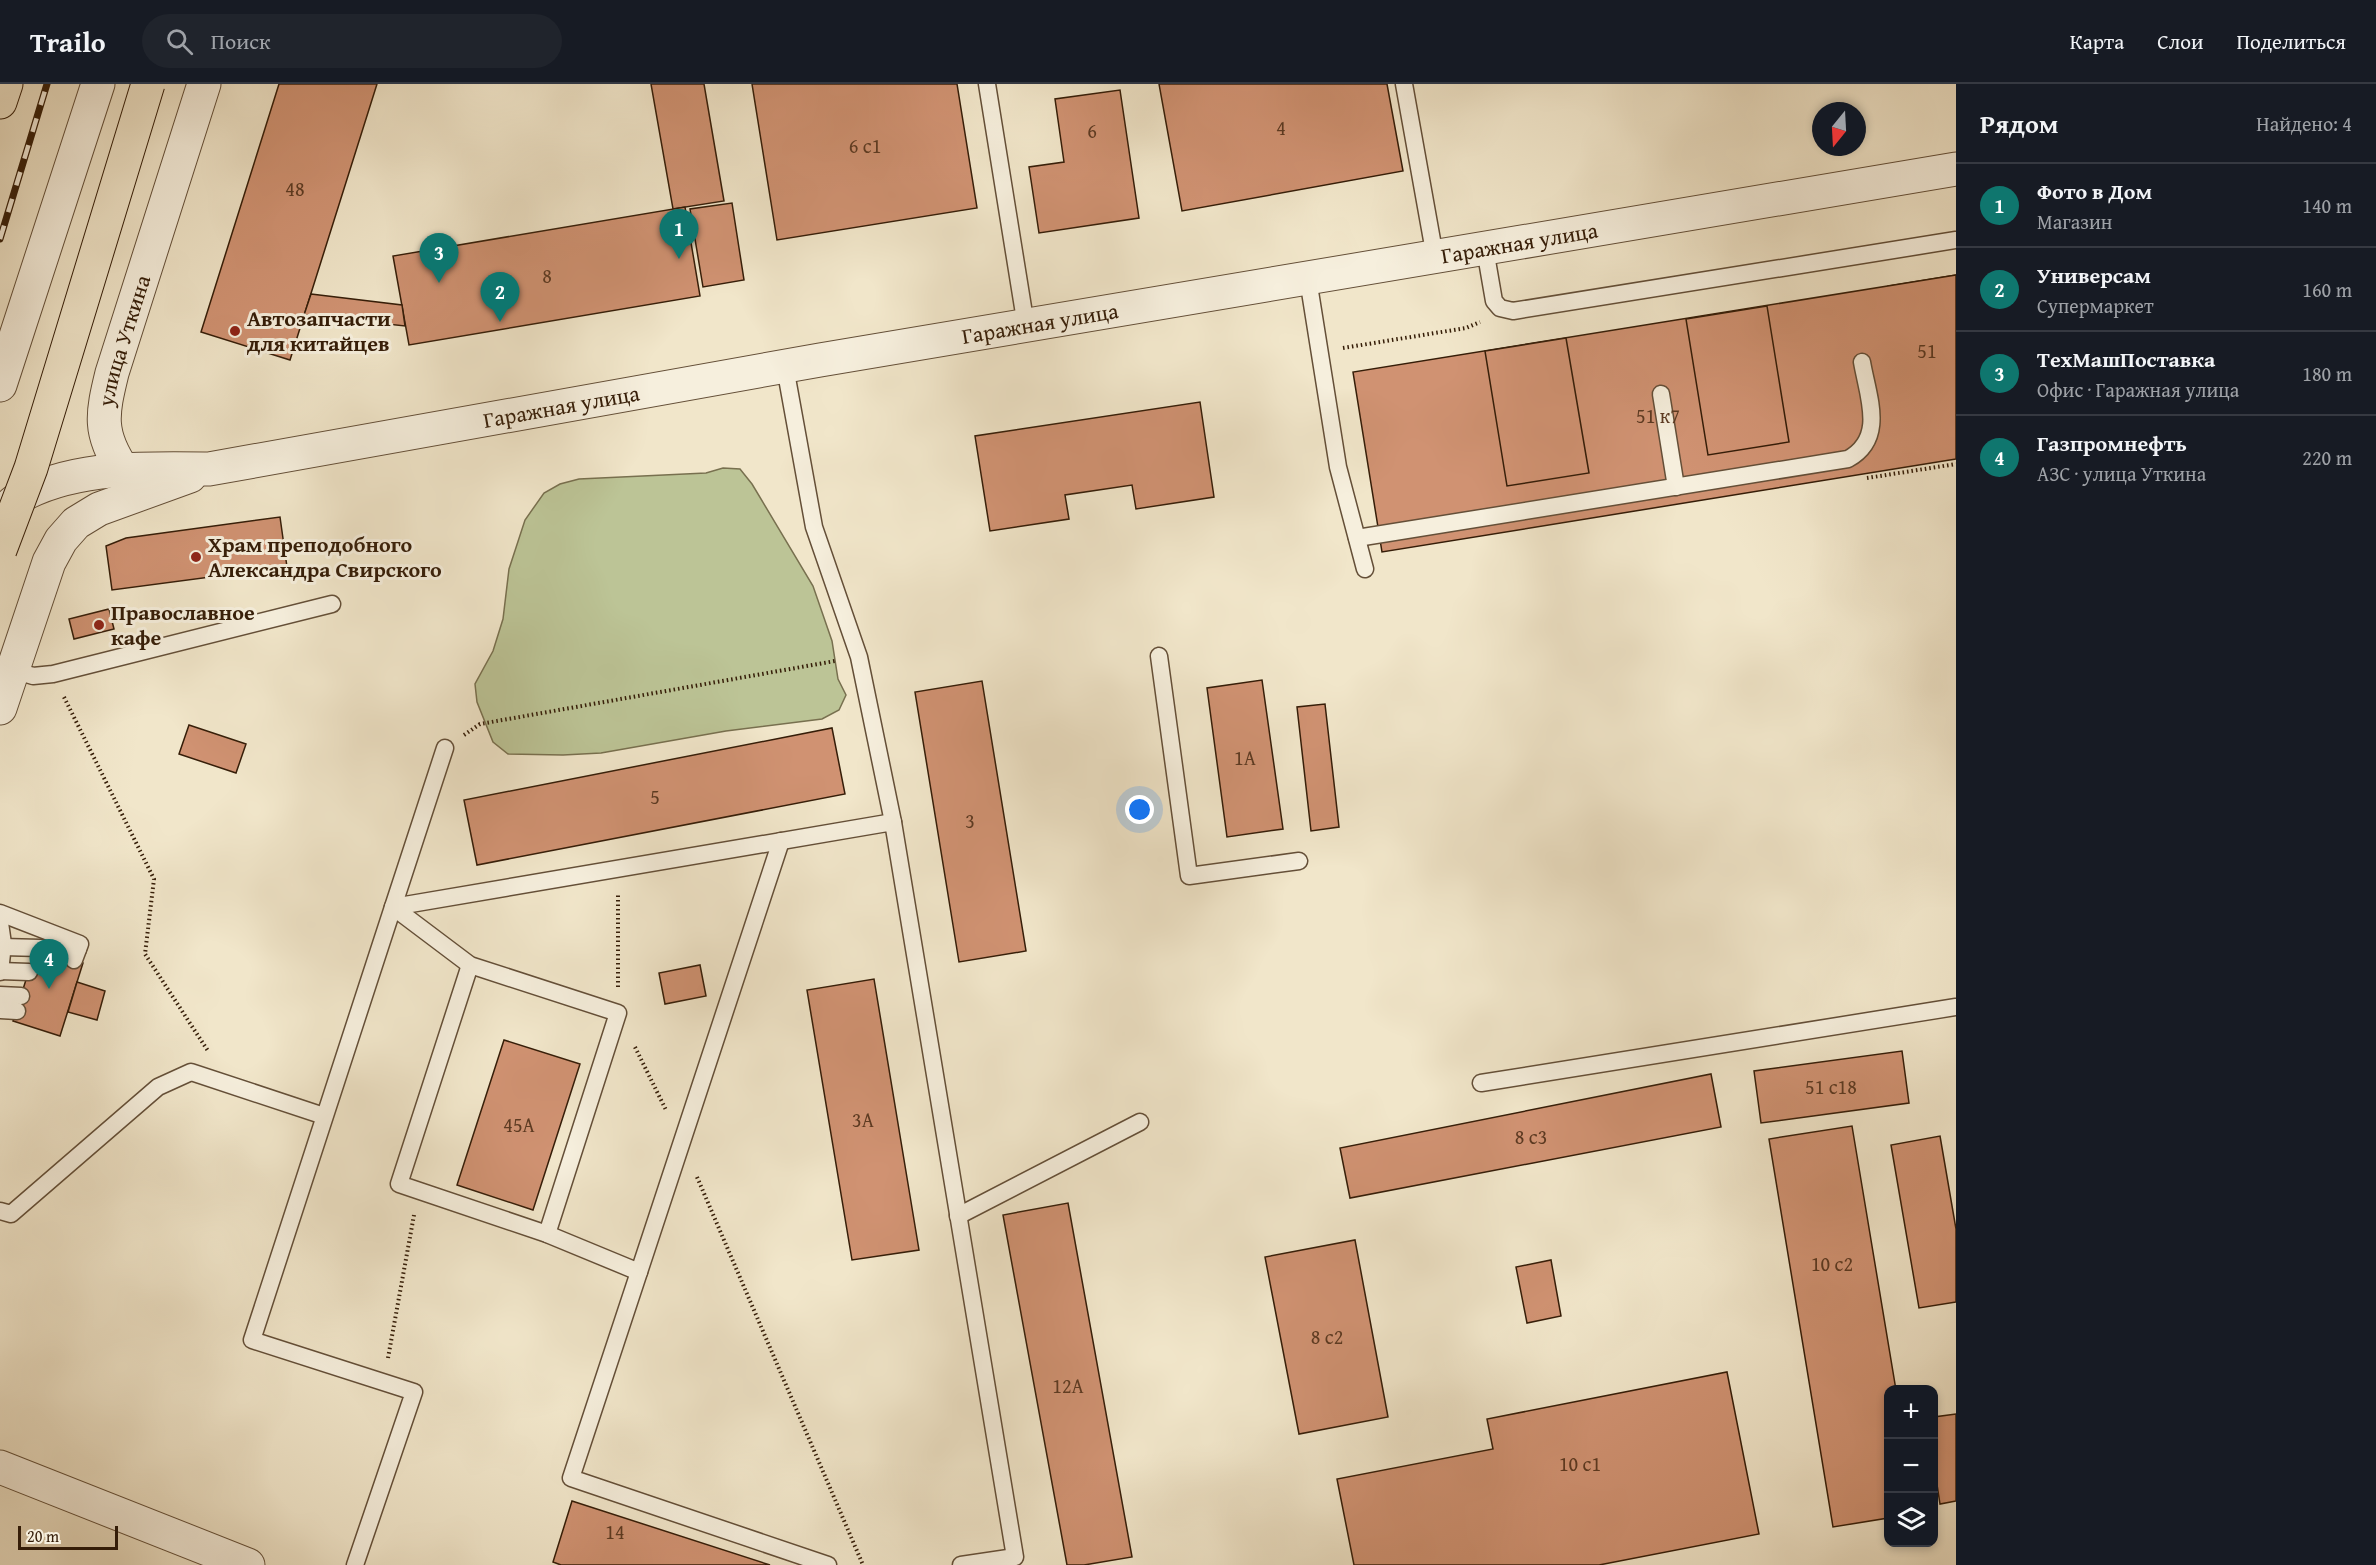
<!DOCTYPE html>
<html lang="ru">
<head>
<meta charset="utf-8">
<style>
  body { margin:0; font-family:"Gentium Book Plus",serif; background:#20242c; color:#f1f3f6 }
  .controls { position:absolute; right:18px; bottom:18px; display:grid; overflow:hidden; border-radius:12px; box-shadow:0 3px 9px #0003 }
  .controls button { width:54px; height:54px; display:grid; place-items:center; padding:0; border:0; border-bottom:2px solid #363941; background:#171b24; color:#f1f3f6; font:30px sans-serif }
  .compass { position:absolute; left:1812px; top:18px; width:54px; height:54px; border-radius:50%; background:#171b24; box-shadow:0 3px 9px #0003; rotate:198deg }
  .scale { position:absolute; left:18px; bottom:15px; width:100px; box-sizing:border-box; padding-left:6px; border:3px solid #351d08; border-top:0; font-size:16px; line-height:21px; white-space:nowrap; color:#351d08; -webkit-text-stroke:4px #f6efdd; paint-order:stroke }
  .you { position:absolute; left:1140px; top:726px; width:21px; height:21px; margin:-15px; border:4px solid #fff; border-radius:50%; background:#1a73e8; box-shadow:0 0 0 9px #1a73e833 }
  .badge { display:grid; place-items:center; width:39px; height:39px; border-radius:50%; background:#0f766e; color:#fff; font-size:20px; font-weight:700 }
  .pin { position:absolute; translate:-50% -50px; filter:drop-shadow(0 2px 3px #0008) }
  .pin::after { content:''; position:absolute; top:32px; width:21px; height:18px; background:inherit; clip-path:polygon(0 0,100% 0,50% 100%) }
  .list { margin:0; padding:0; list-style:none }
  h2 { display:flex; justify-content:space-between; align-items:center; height:78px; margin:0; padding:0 24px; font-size:26px }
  h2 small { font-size:20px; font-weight:400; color:#9ea1a6 }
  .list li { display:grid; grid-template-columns:39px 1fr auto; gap:18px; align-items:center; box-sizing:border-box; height:84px; padding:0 24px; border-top:2px solid #363941 }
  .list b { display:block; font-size:22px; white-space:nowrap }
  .list p { margin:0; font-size:20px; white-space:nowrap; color:#9ea1a6 }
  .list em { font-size:20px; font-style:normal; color:#9ea1a6 }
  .icon { flex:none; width:33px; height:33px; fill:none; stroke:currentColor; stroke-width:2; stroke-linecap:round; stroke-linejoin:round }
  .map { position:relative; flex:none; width:1956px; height:1481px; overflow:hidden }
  header { display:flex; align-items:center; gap:36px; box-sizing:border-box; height:84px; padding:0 30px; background:#171b24; border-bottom:2px solid #363941 }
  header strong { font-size:28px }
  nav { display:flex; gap:33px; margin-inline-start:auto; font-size:21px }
  .search { width:420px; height:54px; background:#20242c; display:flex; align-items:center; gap:15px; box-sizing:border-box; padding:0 21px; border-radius:33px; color:#9ea1a6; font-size:22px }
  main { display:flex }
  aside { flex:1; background:#171b24 }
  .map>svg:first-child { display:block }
  .green { fill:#bcc496; stroke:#78704f; stroke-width:1.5 }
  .building { fill:#d09272; stroke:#351d08; stroke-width:1.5 }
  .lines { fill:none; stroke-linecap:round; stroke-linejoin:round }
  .service-casing { stroke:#644f38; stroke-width:19 }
  .minor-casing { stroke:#644f38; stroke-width:35 }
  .tertiary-casing { stroke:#644f38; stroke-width:35 }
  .primary-casing { stroke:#351d08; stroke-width:35 }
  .path { stroke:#351d08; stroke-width:4; stroke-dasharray:1.5 3; stroke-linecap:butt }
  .service { stroke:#f6efdd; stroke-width:16 }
  .minor { stroke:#f6efdd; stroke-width:33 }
  .tertiary { stroke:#f6efdd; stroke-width:33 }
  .primary { stroke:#f1e6ca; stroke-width:33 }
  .rail-casing { stroke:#351d08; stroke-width:7 }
  .rail { stroke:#f6efdd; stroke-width:4.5; stroke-dasharray:14; stroke-linecap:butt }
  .primary-bridge-casing { stroke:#351d08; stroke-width:35; stroke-linecap:butt }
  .primary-bridge { stroke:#f1e6ca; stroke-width:33 }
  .poi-dot { fill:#8f2418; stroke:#f6efdd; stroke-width:2 }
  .labels { text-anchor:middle; stroke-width:6; stroke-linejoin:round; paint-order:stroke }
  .number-label { font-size:20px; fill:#5c3a22 }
  .street-label { font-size:22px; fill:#351d08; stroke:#f6efdd }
  .poi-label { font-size:22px; font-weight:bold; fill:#351d08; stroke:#f6efdd; text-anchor:start }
</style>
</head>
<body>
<header>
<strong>Trailo</strong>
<div class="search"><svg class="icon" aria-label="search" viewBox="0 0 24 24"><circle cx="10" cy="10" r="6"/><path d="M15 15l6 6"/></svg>Поиск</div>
<nav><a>Карта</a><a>Слои</a><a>Поделиться</a></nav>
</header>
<main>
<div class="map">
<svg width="1956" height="1481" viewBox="0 0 1956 1481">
  <rect width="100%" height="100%" fill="#f1e6ca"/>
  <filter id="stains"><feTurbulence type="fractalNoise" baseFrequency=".00333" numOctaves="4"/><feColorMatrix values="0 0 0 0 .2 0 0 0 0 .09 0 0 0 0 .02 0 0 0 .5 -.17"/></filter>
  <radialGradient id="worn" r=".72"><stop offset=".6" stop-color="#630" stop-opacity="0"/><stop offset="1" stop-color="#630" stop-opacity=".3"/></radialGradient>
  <!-- green -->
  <path class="green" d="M723,384L740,385L752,400L813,502L832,557L838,595L846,611L839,626L822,635L726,647L601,669L563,671L508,670L493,658L477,618L475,600L493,567L503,535L509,485L525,436L544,409L560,400L579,395L706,389Z"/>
  <!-- building -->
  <g class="building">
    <path d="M279,0H377L290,276L201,248Z"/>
    <path d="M651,0H704L724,117L673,125Z"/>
    <path d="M752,0H957L977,124L777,156Z"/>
    <path d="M1159,0H1387L1403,87L1182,127Z"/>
    <path d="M1120,6L1139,134L1039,149L1029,83L1064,78L1055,15Z"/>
    <path d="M732,119L744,196L703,203L690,125Z"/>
    <path d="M685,123L700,212L409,261L393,172Z"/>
    <path d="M1956,191V331L1910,338L1888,202Z"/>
    <path d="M1956,191V375L1382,468L1353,288Z"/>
    <path d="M311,210L402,221L405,242L304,231Z"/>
    <path d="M1767,222L1789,358L1708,371L1686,235Z"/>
    <path d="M1566,254L1589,389L1507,402L1485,267Z"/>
    <path d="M1200,318L1214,413L1136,425L1132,401L1065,411L1069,435L990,447L975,352Z"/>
    <path d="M280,433L287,483L112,506L106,462L126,454Z"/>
    <path d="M109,525L114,545L74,555L69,535Z"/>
    <path d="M1262,596L1283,745L1227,753L1207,604Z"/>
    <path d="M982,597L1026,867L959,878L915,608Z"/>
    <path d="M1325,620L1339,743L1311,747L1297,623Z"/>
    <path d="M189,641L246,660L236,689L179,670Z"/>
    <path d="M832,644L845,710L477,781L464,716Z"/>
    <path d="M36,864L83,879L60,952L13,937Z"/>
    <path d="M700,881L706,912L665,920L659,889Z"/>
    <path d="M874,895L919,1166L852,1176L807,906Z"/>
    <path d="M77,898L105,907L97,936L68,928Z"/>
    <path d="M504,956L580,980L533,1126L457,1101Z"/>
    <path d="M1902,967L1909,1019L1761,1039L1754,987Z"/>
    <path d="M1711,990L1721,1043L1350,1114L1340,1064Z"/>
    <path d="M1852,1042L1896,1306H1888V1434L1833,1443L1769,1055Z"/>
    <path d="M1940,1052L1956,1145V1218L1919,1224L1891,1061Z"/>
    <path d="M1068,1119L1132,1473L1084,1481H1067L1003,1131Z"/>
    <path d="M1355,1156L1388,1333L1299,1350L1265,1173Z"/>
    <path d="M1551,1176L1561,1232L1527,1239L1516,1183Z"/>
    <path d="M1727,1288L1759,1450L1599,1481H1354L1337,1395L1493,1365L1487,1335Z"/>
    <path d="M1956,1330V1417L1940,1420L1934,1381V1333Z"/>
    <path d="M572,1417L770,1481H561L553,1478Z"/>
  </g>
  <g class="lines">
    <defs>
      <g id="service">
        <path d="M987,0L1026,242"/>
        <path d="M1404,0L1435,173"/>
        <path d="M1485,165L1494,217L1500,224L1513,227L1956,156"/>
        <path d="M1308,195L1338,383L1365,485"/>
        <path d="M785,283L814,443L859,573L893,738"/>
        <path d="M1661,310L1676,403"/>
        <path d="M1357,454L1848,375C1886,354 1868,313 1862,278"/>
        <path d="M1159,572L1189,792L1299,777"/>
        <path d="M13,586L33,592L53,590L332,520"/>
        <path d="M445,664L393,823L470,881L618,929L547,1150"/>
        <path d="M0,829L80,860L74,876"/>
        <path d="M0,839L3,860L0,888"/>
        <path d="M3,863L78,865"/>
        <path d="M470,881L399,1100L547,1150L639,1188L571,1394L828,1481"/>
        <path d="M0,887L29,888"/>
        <path d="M0,911L21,912"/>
        <path d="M0,926L17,927"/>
        <path d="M1481,999L1956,923"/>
        <path d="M0,1127L11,1130L158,1003L191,988L324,1032"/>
        <path d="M958,1132L1140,1038"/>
        <path d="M639,1188L781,757"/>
        <path d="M355,1481L414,1308L252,1256L393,823L893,738L1015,1473L961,1481"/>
      </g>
      <g id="minor">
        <path id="s1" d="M123,386C98,349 102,330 112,289L204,0"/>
        <path d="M0,1383L248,1481"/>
      </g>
      <g id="tertiary">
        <path d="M0,301L98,0"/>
        <path id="s2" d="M4,426C11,421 18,414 26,409C79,382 150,384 209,385L820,276L1956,85"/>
        <path d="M0,624L49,478L61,456L76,439L99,425L190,392"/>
      </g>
      <path id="primary" d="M0,18L6,0"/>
    </defs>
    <!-- service casing -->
    <use href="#service" class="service-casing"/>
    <!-- minor casing -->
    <use href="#minor" class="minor-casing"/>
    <!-- tertiary casing -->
    <use href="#tertiary" class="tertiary-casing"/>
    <!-- primary casing -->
    <use href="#primary" class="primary-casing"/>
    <!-- path -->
    <g class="path">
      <path d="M1343,264L1466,244L1480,238"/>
      <path d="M1867,394L1956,380"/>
      <path d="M64,613L154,795L145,870L208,967"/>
      <path d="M464,651L480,640L835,577"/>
      <path d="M618,903V811"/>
      <path d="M635,963L666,1026"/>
      <path d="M697,1093L863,1481"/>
      <path d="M388,1274L414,1131"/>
    </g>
    <!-- service -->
    <use href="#service" class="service"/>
    <!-- minor -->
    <use href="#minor" class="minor"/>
    <!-- tertiary -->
    <use href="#tertiary" class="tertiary"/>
    <!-- primary -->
    <use href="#primary" class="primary"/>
    <defs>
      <path id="rail" d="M0,155L47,0"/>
    </defs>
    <!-- rail casing -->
    <use href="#rail" class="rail-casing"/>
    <!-- rail -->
    <use href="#rail" class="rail"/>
    <defs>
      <path id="primary-bridge" d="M0,466L31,384L148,0"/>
    </defs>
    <!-- primary-bridge casing -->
    <use href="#primary-bridge" class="primary-bridge-casing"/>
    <!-- primary-bridge -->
    <use href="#primary-bridge" class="primary-bridge"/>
  </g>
  <!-- markers -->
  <g class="poi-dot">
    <circle cx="235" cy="247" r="6"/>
    <circle cx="196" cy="473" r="6"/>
    <circle cx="99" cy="541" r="6"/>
  </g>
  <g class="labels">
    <!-- number labels -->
    <g class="number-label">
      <text x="1281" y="51">4</text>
      <text x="1092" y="54">6</text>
      <text x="865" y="69">6 с1</text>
      <text x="295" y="112">48</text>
      <text x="547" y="199">8</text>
      <text x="1927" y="274">51</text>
      <text x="1658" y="339">51 к7</text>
      <text x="1245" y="681">1А</text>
      <text x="655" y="720">5</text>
      <text x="970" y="744">3</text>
      <text x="1831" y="1010">51 c18</text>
      <text x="863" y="1043">3А</text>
      <text x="519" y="1048">45А</text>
      <text x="1531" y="1060">8 c3</text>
      <text x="1832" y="1187">10 c2</text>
      <text x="1327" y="1260">8 c2</text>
      <text x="1068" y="1309">12А</text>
      <text x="1580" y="1387">10 с1</text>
      <text x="615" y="1455">14</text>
    </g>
    <!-- street labels -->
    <g class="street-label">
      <text dy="8" stroke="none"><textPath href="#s2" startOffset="1544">Гаражная улица</textPath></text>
      <text dy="8" stroke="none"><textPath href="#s2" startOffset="1058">Гаражная улица</textPath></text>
      <text dy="8" stroke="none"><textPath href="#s1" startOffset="136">улица Уткина</textPath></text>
      <text dy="8" stroke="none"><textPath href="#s2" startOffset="572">Гаражная улица</textPath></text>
    </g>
    <!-- poi labels -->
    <g class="poi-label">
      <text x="247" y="242">Автозапчасти<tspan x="247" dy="25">для китайцев</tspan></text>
      <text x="208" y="468">Храм преподобного<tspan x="208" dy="25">Александра Свирского</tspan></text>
      <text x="111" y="536">Православное<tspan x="111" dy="25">кафе</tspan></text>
    </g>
  </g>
  <rect width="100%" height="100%" filter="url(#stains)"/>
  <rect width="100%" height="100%" fill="url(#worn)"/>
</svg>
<div class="controls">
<button>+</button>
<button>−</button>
<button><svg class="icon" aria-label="layers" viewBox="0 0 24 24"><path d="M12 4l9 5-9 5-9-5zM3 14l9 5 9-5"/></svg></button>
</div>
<svg class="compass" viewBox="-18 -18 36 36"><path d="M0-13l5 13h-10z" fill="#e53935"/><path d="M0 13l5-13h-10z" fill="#9ea1a6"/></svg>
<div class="scale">20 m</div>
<div class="you"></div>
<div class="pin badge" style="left:679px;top:175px">1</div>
<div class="pin badge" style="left:500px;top:238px">2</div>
<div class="pin badge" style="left:439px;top:199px">3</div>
<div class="pin badge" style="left:49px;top:905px">4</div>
</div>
<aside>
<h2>Рядом<small>Найдено: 4</small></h2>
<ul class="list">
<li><span class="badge">1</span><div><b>Фото в Дом</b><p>Магазин</p></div><em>140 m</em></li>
<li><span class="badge">2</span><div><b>Универсам</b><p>Супермаркет</p></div><em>160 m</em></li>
<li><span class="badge">3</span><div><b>ТехМашПоставка</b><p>Офис · Гаражная улица</p></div><em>180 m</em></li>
<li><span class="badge">4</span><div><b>Газпромнефть</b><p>АЗС · улица Уткина</p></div><em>220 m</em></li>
</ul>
</aside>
</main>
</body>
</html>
